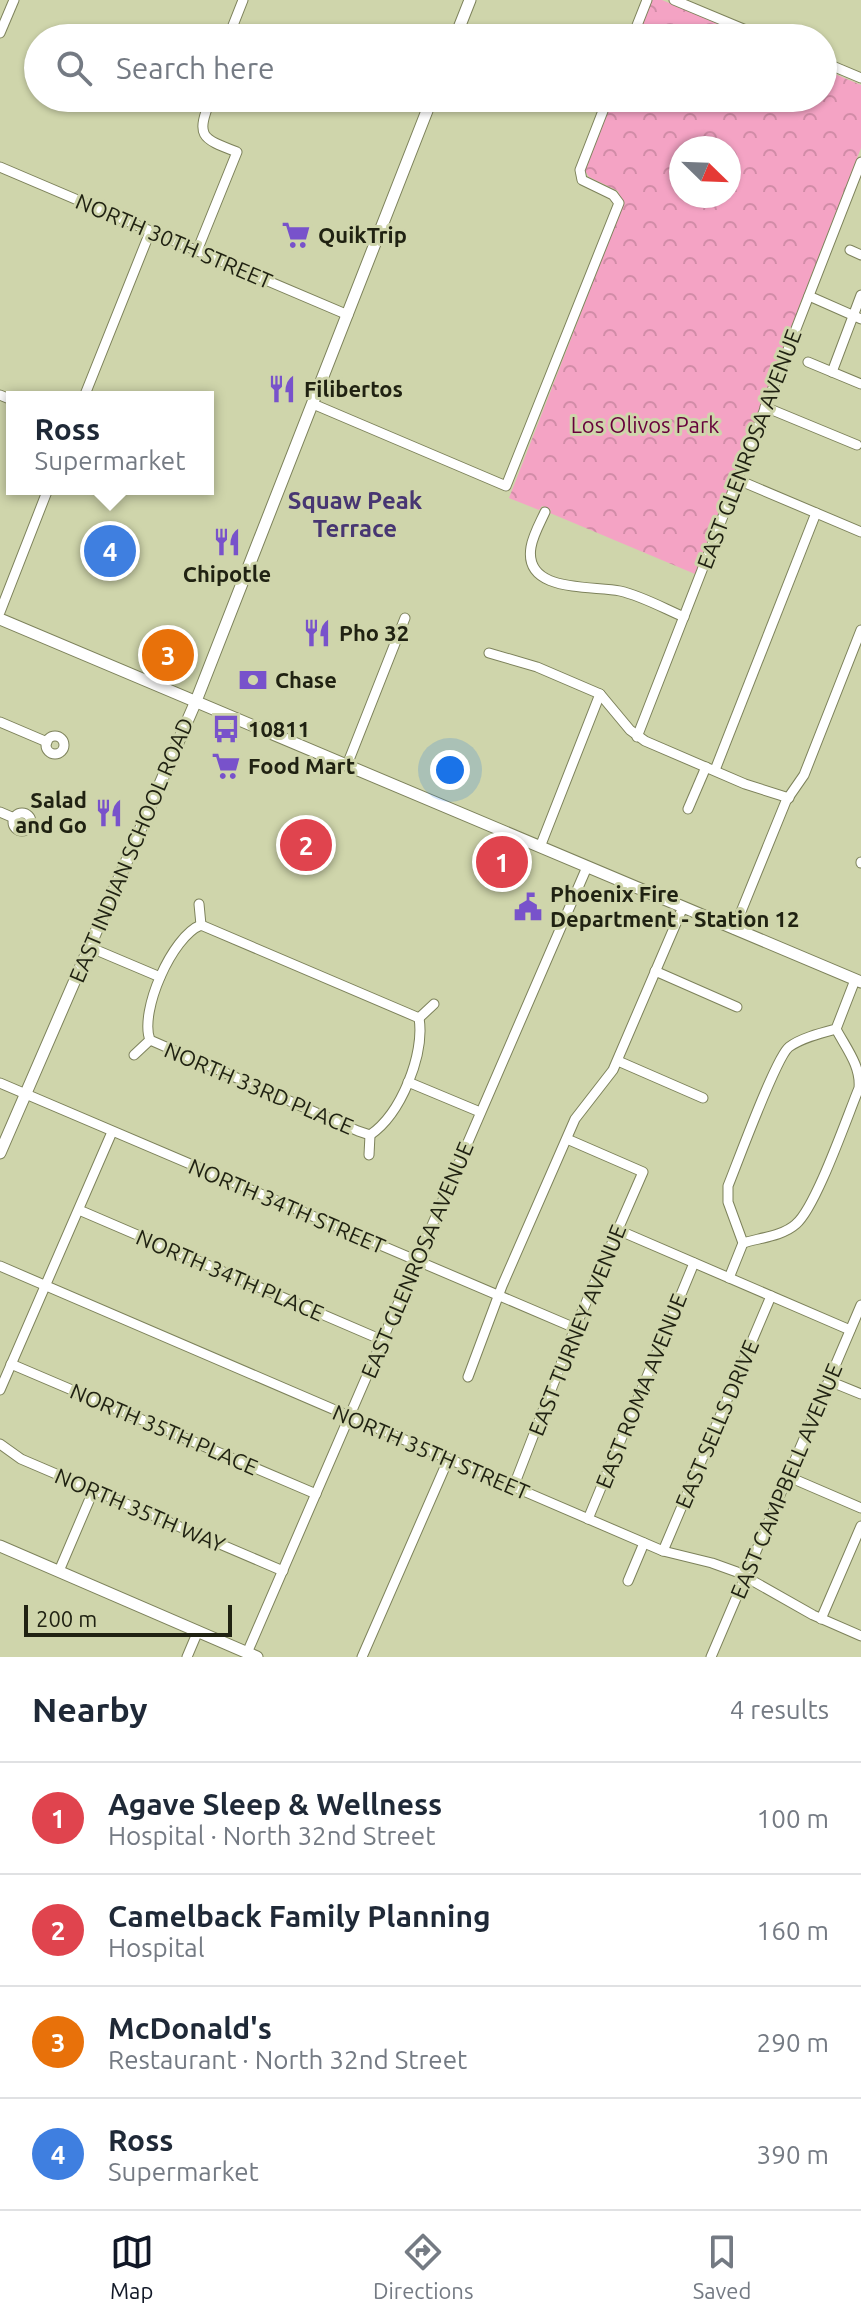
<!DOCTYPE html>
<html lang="en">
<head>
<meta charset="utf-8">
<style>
  body { margin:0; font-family:Ubuntu,sans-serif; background:#f6f6f7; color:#1f2937 }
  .compass { position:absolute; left:669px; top:136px; width:72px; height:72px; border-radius:50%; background:#fff; box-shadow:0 2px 6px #0004; rotate:113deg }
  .scale { position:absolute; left:24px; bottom:20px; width:208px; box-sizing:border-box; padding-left:8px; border:4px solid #202212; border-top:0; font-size:22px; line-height:28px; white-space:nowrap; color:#202212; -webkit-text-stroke:6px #cfd5ab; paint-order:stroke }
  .you { position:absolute; left:450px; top:770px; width:28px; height:28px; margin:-20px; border:6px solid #fff; border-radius:50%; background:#1a73e8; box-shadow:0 0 0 12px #1a73e833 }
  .badge { display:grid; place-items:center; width:52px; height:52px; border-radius:50%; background:#111827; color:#fff; font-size:26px; font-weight:700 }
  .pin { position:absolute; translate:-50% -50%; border:4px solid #fff; box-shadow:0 2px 8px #0006 }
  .popup { position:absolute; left:6px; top:391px; width:208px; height:104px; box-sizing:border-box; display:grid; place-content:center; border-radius:0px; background:#fff; filter:drop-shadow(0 2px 6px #0005); font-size:26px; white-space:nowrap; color:#747a83 }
  .popup b { font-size:30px; color:#1f2937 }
  .popup::after { content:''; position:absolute; left:50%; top:100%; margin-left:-16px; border:16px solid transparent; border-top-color:#fff }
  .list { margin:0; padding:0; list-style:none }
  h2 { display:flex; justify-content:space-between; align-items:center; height:104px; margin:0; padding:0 32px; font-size:34px }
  h2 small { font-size:26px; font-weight:400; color:#747a83 }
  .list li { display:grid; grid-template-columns:52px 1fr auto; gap:24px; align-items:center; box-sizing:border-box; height:112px; padding:0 32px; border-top:2px solid #e0e1e3 }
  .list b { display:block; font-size:30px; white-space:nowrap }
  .list p { margin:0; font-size:26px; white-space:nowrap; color:#747a83 }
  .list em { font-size:26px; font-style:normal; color:#747a83 }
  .icon { flex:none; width:44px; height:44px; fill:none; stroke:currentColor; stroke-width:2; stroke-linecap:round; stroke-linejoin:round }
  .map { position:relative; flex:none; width:861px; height:1657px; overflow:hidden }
  .search { position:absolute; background:#fff; box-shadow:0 2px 6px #0004; left:24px; right:24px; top:24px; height:88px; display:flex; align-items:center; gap:20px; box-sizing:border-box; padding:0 28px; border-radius:44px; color:#747a83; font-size:30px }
  .sheet { height:552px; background:#fff }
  nav { display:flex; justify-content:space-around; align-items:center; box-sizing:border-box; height:112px; border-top:2px solid #e0e1e3; background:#fff; font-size:22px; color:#747a83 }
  nav a { display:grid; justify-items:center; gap:4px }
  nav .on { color:#111827 }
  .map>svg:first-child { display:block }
  .park { fill:url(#park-crowns); fill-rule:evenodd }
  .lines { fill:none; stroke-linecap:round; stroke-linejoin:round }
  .minor-casing { stroke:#7d825b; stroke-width:11 }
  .major-casing { stroke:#7d825b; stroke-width:13 }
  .minor { stroke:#fff; stroke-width:9 }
  .major { stroke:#fff; stroke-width:11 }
  .labels { text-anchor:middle; stroke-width:6; stroke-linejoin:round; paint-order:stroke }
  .poi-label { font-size:22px; font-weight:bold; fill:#202212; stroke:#cfd5ab; text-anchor:start }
  .street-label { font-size:22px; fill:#202212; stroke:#cfd5ab }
  .park-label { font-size:22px; fill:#67003b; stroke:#cfd5ab }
  .neighbourhood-label { font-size:24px; font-weight:bold; fill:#473672; stroke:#cfd5ab }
</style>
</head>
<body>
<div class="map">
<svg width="861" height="1657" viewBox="0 0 861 1657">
  <defs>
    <pattern id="park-crowns" width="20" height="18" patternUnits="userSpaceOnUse" patternTransform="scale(2)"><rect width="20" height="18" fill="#f4a3c4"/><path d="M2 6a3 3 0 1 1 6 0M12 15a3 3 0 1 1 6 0" fill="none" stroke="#d18ca7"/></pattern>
  </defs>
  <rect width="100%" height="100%" fill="#cfd5ab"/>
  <!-- park -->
  <g class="park">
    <path d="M652,0H662L751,38H637Z"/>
    <path d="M823,69L861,85V148L695,574L550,513L551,510L542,506L539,510L509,498L622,208L618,191L589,177L585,171L613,98H823ZM681,148H729V196H681Z"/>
  </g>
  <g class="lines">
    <defs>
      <g id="minor">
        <path d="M674,0L765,38"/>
        <path d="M0,33L14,0"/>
        <path d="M228,38L243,0"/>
        <path d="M632,38L647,0"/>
        <path d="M823,62L861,78"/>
        <path d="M0,167L348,315"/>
        <path d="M850,250L861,255"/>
        <path d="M197,251L237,152C200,138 196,136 211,98"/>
        <path d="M809,296L861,319"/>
        <path d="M808,362L861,384"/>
        <path d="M832,372L861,295"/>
        <path d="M0,395L12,400"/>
        <path d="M84,397L150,232"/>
        <path d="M313,404L506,486L619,203L613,195L582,180L580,170L608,98"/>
        <path d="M765,407L857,445"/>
        <path d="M736,479L861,532"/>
        <path d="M545,512C540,523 533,535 531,547C523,594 594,585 620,591C642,596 663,608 684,617"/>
        <path d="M0,612L48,489"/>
        <path d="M489,653L537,667L600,694L630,730L645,741L745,784L789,798"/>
        <path d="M0,722L47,742"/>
        <circle cx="55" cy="745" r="9"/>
        <path d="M637,737L861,162"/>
        <path d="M347,765L405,618"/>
        <path d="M715,770L816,513"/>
        <path d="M688,809L706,767"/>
        <path d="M0,812L14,818"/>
        <circle cx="22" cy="822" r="9"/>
        <path d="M540,847L600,694"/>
        <path d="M861,862V863"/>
        <path d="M199,904L201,925"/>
        <path d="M201,925L419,1018C425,1054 401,1114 370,1135L358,1131L150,1040C139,1012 172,936 201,925Z"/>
        <path d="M734,929L786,801L804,775L861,630"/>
        <path d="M89,947L160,977"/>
        <path d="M655,971L737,1007"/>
        <path d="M419,1018L434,1004"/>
        <path d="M134,1055L150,1040"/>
        <path d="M618,1061L703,1098"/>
        <path d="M408,1082L480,1112"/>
        <path d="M0,1083L575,1328"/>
        <path d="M369,1155L370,1135"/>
        <path d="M79,1210L382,1340"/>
        <path d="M618,1230L850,1330"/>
        <path d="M743,1243C759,1238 783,1236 796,1224C816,1207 847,1117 859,1088C861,1066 846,1048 836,1029"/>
        <path d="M0,1266L663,1551L712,1563L737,1572L813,1615L861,1636"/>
        <path d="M729,1278L743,1243L728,1202V1186C737,1164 776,1057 789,1047C801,1038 821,1033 836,1029L855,980"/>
        <path d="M11,1364L316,1494"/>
        <path d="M468,1377L502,1286L575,1119L613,1070L683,907"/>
        <path d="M829,1381L861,1394"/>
        <path d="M0,1390L112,1132"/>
        <path d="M0,1444L21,1459L283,1571"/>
        <path d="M789,1477L861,1508"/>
        <path d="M513,1488L575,1328L643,1172L567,1139"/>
        <path d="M588,1519L694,1263"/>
        <path d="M663,1551L771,1296"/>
        <path d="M59,1571L94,1489"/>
        <path d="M628,1581L644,1543"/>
        <path d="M821,1619L861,1526"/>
        <path d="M247,1653L587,867"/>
        <path d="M187,1657L198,1631"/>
        <path d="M362,1657L448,1460"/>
        <path d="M711,1657L861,1305"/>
      </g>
      <g id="major">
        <path d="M455,38L470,0"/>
        <path d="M0,619L861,982"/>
        <path d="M0,1153L196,701L432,98"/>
        <path d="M0,1546L257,1657"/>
      </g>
    </defs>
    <!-- minor casing -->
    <use href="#minor" class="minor-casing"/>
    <!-- major casing -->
    <use href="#major" class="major-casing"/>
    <!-- minor -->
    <use href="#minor" class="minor"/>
    <!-- major -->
    <use href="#major" class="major"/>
  </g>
  <!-- icons -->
  <defs>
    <symbol id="supermarket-bare" viewBox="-9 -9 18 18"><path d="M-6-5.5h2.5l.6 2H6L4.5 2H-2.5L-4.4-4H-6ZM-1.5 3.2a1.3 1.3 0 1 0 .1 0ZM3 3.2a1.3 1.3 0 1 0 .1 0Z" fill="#7852cb" stroke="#cfd5ab" stroke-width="2.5" paint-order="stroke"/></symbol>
    <symbol id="restaurant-bare" viewBox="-9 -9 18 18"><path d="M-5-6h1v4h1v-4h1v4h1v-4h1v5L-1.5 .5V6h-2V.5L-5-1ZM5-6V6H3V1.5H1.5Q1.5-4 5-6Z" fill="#7852cb" stroke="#cfd5ab" stroke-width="2.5" paint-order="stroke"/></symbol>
    <symbol id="bank-bare" viewBox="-9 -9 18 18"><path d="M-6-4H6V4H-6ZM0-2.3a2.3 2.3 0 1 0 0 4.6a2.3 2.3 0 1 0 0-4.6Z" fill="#7852cb" stroke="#cfd5ab" stroke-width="2.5" paint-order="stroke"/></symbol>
    <symbol id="bus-bare" viewBox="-9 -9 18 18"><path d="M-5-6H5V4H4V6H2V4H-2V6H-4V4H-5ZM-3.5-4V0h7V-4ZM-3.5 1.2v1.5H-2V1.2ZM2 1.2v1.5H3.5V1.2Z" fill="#7852cb" stroke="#cfd5ab" stroke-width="2.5" paint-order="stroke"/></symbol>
    <symbol id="civic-bare" viewBox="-9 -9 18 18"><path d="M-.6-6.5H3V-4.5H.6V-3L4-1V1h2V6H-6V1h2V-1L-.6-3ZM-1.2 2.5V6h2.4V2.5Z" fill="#7852cb" stroke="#cfd5ab" stroke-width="2.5" paint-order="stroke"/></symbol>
  </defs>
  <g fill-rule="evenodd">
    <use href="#supermarket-bare" x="276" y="215" width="40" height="40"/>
    <use href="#restaurant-bare" x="262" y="369" width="40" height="40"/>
    <use href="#restaurant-bare" x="207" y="522" width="40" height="40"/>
    <use href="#restaurant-bare" x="297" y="613" width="40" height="40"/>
    <use href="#bank-bare" x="233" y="660" width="40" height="40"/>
    <use href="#bus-bare" x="206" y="709" width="40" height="40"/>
    <use href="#supermarket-bare" x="206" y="746" width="40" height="40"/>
    <use href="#restaurant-bare" x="89" y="793" width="40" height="40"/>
    <use href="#civic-bare" x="508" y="887" width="40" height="40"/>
  </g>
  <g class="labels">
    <!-- poi labels -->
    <g class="poi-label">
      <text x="318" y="243">QuikTrip</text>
      <text x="304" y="397">Filibertos</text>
      <text x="227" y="582" text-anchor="middle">Chipotle</text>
      <text x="339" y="641">Pho 32</text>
      <text x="275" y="688">Chase</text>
      <text x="248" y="737">10811</text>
      <text x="248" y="774">Food Mart</text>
      <text x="87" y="808" text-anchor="end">Salad<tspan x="87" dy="25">and Go</tspan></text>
      <text x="550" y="902">Phoenix Fire<tspan x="550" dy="25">Department - Station 12</tspan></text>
    </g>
    <!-- street labels -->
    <g class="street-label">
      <text transform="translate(174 241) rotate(23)" y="8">NORTH 30TH STREET</text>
      <text transform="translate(749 449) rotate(-69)" y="8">EAST GLENROSA AVENUE</text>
      <text transform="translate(131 850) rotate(-67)" y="8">EAST INDIAN SCHOOL ROAD</text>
      <text transform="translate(259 1088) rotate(23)" y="8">NORTH 33RD PLACE</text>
      <text transform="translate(287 1206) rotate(23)" y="8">NORTH 34TH STREET</text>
      <text transform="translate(417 1260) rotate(-67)" y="8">EAST GLENROSA AVENUE</text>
      <text transform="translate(230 1275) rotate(23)" y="8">NORTH 34TH PLACE</text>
      <text transform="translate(577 1330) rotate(-68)" y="8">EAST TURNEY AVENUE</text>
      <text transform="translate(641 1391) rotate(-68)" y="8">EAST ROMA AVENUE</text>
      <text transform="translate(717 1424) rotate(-67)" y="8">EAST SELLS DRIVE</text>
      <text transform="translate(164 1429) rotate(23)" y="8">NORTH 35TH PLACE</text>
      <text transform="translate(431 1452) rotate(23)" y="8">NORTH 35TH STREET</text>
      <text transform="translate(786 1481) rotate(-67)" y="8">EAST CAMPBELL AVENUE</text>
      <text transform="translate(140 1510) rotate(23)" y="8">NORTH 35TH WAY</text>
    </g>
    <!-- park labels -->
    <g class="park-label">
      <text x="645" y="433">Los Olivos Park</text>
    </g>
    <!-- neighbourhood labels -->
    <g class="neighbourhood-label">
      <text x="355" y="509">Squaw Peak<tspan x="355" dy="28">Terrace</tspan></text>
    </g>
  </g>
</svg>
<svg class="compass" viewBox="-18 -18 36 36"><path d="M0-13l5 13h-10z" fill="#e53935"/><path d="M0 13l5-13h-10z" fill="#747a83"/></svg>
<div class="scale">200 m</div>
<div class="you"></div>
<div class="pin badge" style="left:502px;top:862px;background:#e0444e">1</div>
<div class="pin badge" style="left:306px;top:845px;background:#e0444e">2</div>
<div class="pin badge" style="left:168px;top:655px;background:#e8710a">3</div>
<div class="pin badge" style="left:110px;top:551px;background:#3f7fe0">4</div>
<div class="popup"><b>Ross</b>Supermarket</div>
<div class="search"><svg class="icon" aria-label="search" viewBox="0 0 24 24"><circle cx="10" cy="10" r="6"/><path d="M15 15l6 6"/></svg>Search here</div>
</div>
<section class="sheet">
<h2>Nearby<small>4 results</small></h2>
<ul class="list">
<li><span class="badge" style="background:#e0444e">1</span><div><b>Agave Sleep &amp; Wellness</b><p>Hospital · North 32nd Street</p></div><em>100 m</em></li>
<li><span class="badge" style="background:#e0444e">2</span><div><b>Camelback Family Planning</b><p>Hospital</p></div><em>160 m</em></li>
<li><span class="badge" style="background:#e8710a">3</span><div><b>McDonald's</b><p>Restaurant · North 32nd Street</p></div><em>290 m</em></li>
<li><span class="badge" style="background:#3f7fe0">4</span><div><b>Ross</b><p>Supermarket</p></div><em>390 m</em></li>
</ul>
</section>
<nav>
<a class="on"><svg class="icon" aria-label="map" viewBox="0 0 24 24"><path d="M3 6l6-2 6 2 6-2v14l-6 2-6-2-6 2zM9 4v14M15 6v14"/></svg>Map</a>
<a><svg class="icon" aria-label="directions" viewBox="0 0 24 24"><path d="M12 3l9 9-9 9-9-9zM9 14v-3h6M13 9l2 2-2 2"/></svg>Directions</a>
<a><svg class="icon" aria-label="saved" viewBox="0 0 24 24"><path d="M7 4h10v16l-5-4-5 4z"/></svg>Saved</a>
</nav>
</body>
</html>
